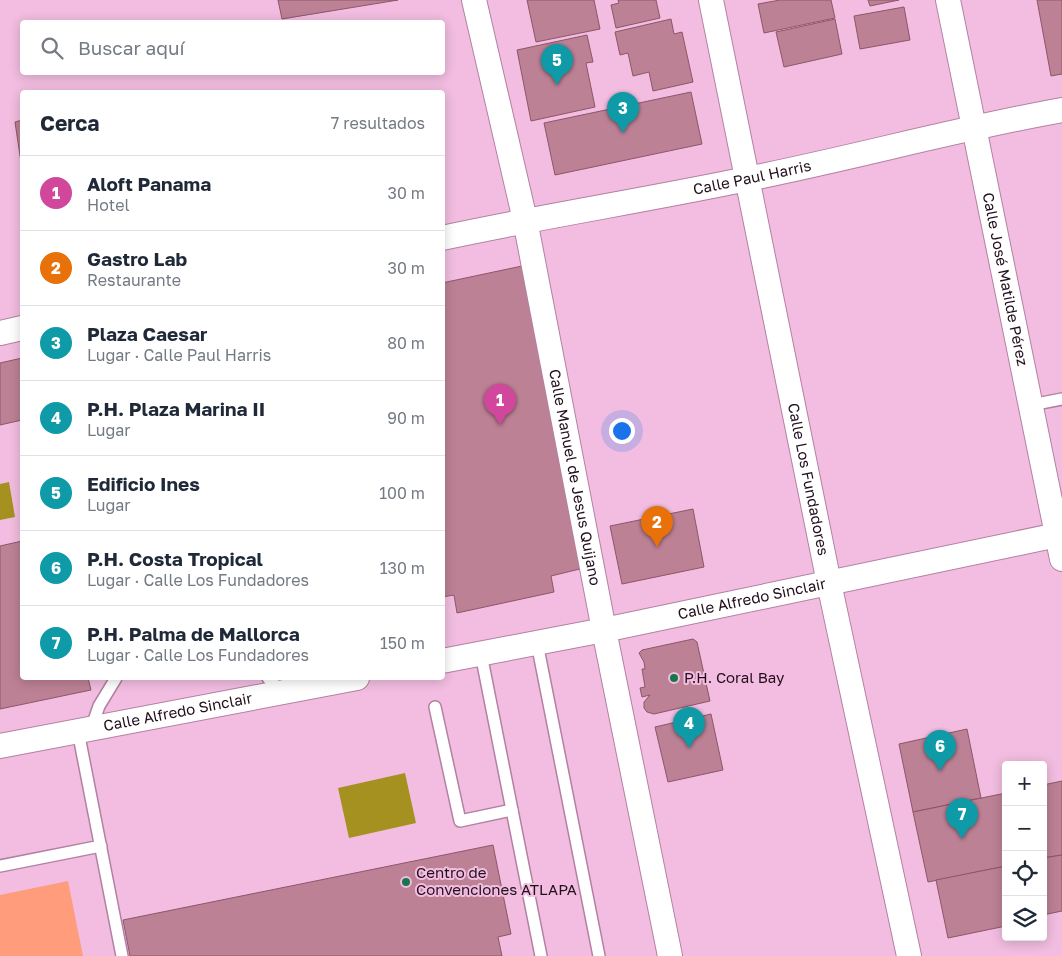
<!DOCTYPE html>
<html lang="es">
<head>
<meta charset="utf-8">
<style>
  body { margin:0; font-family:"Golos Text",sans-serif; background:#f6f6f7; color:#1f2937 }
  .controls { position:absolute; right:15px; bottom:15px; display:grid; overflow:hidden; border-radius:5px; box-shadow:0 2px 12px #0003 }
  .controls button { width:45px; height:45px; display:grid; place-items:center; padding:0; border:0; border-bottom:1px solid #e0e1e3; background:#fff; color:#1f2937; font:25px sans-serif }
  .you { position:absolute; left:621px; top:430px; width:18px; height:18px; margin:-12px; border:4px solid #fff; border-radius:50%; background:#1a73e8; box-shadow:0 0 0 8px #1a73e833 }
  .badge { display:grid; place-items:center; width:32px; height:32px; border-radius:50%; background:#16774d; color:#fff; font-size:16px; font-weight:700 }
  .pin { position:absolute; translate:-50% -41px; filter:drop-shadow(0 1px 2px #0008) }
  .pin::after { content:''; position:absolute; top:26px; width:18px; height:15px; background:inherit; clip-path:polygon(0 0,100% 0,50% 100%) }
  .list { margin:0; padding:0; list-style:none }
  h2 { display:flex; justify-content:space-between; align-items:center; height:65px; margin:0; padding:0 20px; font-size:21px }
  h2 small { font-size:16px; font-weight:400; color:#747a83 }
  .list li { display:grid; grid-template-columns:32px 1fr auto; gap:15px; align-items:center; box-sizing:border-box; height:75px; padding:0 20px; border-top:1px solid #e0e1e3 }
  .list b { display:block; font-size:19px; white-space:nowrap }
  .list p { margin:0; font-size:16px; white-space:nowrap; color:#747a83 }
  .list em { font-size:16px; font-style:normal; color:#747a83 }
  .icon { flex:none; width:28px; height:28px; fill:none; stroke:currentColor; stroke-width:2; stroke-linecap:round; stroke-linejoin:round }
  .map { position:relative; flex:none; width:1062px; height:956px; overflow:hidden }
  .search { position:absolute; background:#fff; box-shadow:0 2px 12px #0003; left:20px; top:20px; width:425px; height:55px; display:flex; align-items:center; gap:12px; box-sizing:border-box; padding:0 18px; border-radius:5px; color:#747a83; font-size:19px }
  .panel { position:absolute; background:#fff; box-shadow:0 2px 12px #0003; left:20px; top:90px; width:425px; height:590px; border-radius:5px }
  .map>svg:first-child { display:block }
  .green { fill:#fe9c7c }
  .water { fill:#a4911f }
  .building { fill:#bc8194; stroke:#8d5668 }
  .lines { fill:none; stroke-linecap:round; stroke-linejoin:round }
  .service-casing { stroke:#b281a2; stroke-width:14 }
  .minor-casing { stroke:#b281a2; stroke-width:26 }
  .service { stroke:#fff; stroke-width:11 }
  .minor { stroke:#fff; stroke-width:24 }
  .poi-dot { fill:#16774d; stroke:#f2bde0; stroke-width:2 }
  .labels { text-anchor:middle; stroke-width:4; stroke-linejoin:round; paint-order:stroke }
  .street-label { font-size:15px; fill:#210f1c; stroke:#f2bde0 }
  .poi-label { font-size:15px; fill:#210f1c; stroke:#f2bde0; text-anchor:start }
</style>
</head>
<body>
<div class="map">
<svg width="1062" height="956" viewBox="0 0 1062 956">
  <rect width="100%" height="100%" fill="#f2bde0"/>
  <!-- green -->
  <path class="green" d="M68,881L83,956H0V895Z"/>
  <!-- water -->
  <g class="water">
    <path d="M9,482L15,517L0,520V484Z"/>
    <path d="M405,773L416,823L349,838L338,788Z"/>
  </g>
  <!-- building -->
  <g class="building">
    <path d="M278,0H398L282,19Z"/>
    <path d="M527,0H594L600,29L536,42Z"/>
    <path d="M618,0H656L660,18L616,28L611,5L619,3Z"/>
    <path d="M780,0H831L835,18L764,33L758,4Z"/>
    <path d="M868,0H899L870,6Z"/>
    <path d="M1037,0H1062V74L1051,76Z"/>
    <path d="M904,7L910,40L860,49L854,16Z"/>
    <path d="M671,19L674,34L682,32L693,82L653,91L649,72L633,76L628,53L620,55L615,32Z"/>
    <path d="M835,19L842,54L784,67L776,32Z"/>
    <path d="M587,35L593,62L586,63L595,107L531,121L517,50Z"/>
    <path d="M691,92L702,144L555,175L544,123Z"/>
    <path d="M22,120V169L15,122Z"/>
    <path d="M522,266L588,567L551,576L554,592L457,613L454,595L442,597V283Z"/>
    <path d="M22,358V420L0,425V363Z"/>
    <path d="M693,509L704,567L622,584L610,526Z"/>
    <path d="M22,541V678H88L91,690L0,709V546Z"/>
    <path d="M693,639L697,642L710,701L654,714L647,712L644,708V702L650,695L642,697L640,688L645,687L642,669H645L644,662L639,653L642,650Z"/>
    <path d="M711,714L723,770L668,782L655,727Z"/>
    <path d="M967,729L981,798L913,812L899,744Z"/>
    <path d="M1062,781V855L1043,858V785Z"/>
    <path d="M1006,793V866L928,882L913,812Z"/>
    <path d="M493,845L511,934L498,937L502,956H130L123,920Z"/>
    <path d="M1062,855V911L1043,915V858Z"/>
    <path d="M1006,866V926L948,938L936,880Z"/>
  </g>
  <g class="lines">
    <defs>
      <g id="service">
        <path d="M1031,405L1062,399"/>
        <path d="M537,643L599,956"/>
        <path d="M481,654L541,956"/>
        <path d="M268,678L282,692"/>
        <path d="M435,707L460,821L512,810"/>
        <path d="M91,729L99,706L116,678"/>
        <path d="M78,731L122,956"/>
        <path d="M0,866L101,846"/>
      </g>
      <g id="minor">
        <path id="s1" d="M474,0L525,220L604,630L670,956"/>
        <path id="s2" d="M711,0L829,583L909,956"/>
        <path id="s3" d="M948,0L1062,559"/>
        <path id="s4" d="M442,238C544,216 646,200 747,179C853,158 956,129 1062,110"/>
        <path d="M0,333L22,328"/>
        <path id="s5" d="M442,661L604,630L1062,534"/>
        <path id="s6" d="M0,746L357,678"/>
      </g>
    </defs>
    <!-- service casing -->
    <use href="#service" class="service-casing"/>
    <!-- minor casing -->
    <use href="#minor" class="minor-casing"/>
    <!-- service -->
    <use href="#service" class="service"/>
    <!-- minor -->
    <use href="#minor" class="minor"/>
  </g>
  <!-- markers -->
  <g class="poi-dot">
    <circle cx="674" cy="678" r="5"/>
    <circle cx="406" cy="882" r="5"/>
  </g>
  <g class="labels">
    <!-- street labels -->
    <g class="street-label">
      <text dy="5" stroke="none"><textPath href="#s4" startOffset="316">Calle Paul Harris</textPath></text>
      <text dy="5" stroke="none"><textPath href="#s3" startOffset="285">Calle José Matilde Pérez</textPath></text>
      <text dy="5" stroke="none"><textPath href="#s1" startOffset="488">Calle Manuel de Jesus Quijano</textPath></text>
      <text dy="5" stroke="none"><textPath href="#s2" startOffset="489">Calle Los Fundadores</textPath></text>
      <text dy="5" stroke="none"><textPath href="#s5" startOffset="316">Calle Alfredo Sinclair</textPath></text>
      <text dy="5" stroke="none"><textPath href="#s6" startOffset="181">Calle Alfredo Sinclair</textPath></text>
    </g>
    <!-- poi labels -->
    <g class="poi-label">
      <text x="684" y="683">P.H. Coral Bay</text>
      <text x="416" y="878">Centro de<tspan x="416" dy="17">Convenciones ATLAPA</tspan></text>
    </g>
  </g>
</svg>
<div class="controls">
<button>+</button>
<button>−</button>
<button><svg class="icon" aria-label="locate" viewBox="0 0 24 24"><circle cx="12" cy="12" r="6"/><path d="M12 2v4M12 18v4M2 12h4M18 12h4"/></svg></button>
<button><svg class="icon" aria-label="layers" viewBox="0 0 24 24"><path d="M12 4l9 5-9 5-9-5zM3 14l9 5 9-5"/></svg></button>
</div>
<div class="you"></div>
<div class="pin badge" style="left:500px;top:425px;background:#d1479c">1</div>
<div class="pin badge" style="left:657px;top:547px;background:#e8710a">2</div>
<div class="pin badge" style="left:623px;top:133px;background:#0f9aa8">3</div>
<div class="pin badge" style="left:689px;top:748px;background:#0f9aa8">4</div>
<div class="pin badge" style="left:557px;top:85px;background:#0f9aa8">5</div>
<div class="pin badge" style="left:940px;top:771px;background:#0f9aa8">6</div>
<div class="pin badge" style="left:962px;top:839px;background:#0f9aa8">7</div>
<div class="search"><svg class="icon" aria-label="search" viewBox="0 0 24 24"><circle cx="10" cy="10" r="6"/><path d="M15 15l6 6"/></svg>Buscar aquí</div>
<section class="panel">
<h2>Cerca<small>7 resultados</small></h2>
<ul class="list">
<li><span class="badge" style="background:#d1479c">1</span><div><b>Aloft Panama</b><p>Hotel</p></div><em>30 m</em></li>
<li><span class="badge" style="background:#e8710a">2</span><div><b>Gastro Lab</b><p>Restaurante</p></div><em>30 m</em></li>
<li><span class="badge" style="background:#0f9aa8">3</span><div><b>Plaza Caesar</b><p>Lugar · Calle Paul Harris</p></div><em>80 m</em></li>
<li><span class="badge" style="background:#0f9aa8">4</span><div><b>P.H. Plaza Marina II</b><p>Lugar</p></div><em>90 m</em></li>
<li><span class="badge" style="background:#0f9aa8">5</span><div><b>Edificio Ines</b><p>Lugar</p></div><em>100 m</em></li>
<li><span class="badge" style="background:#0f9aa8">6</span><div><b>P.H. Costa Tropical</b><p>Lugar · Calle Los Fundadores</p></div><em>130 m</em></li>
<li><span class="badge" style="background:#0f9aa8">7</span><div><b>P.H. Palma de Mallorca</b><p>Lugar · Calle Los Fundadores</p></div><em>150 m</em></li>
</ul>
</section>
</div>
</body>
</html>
